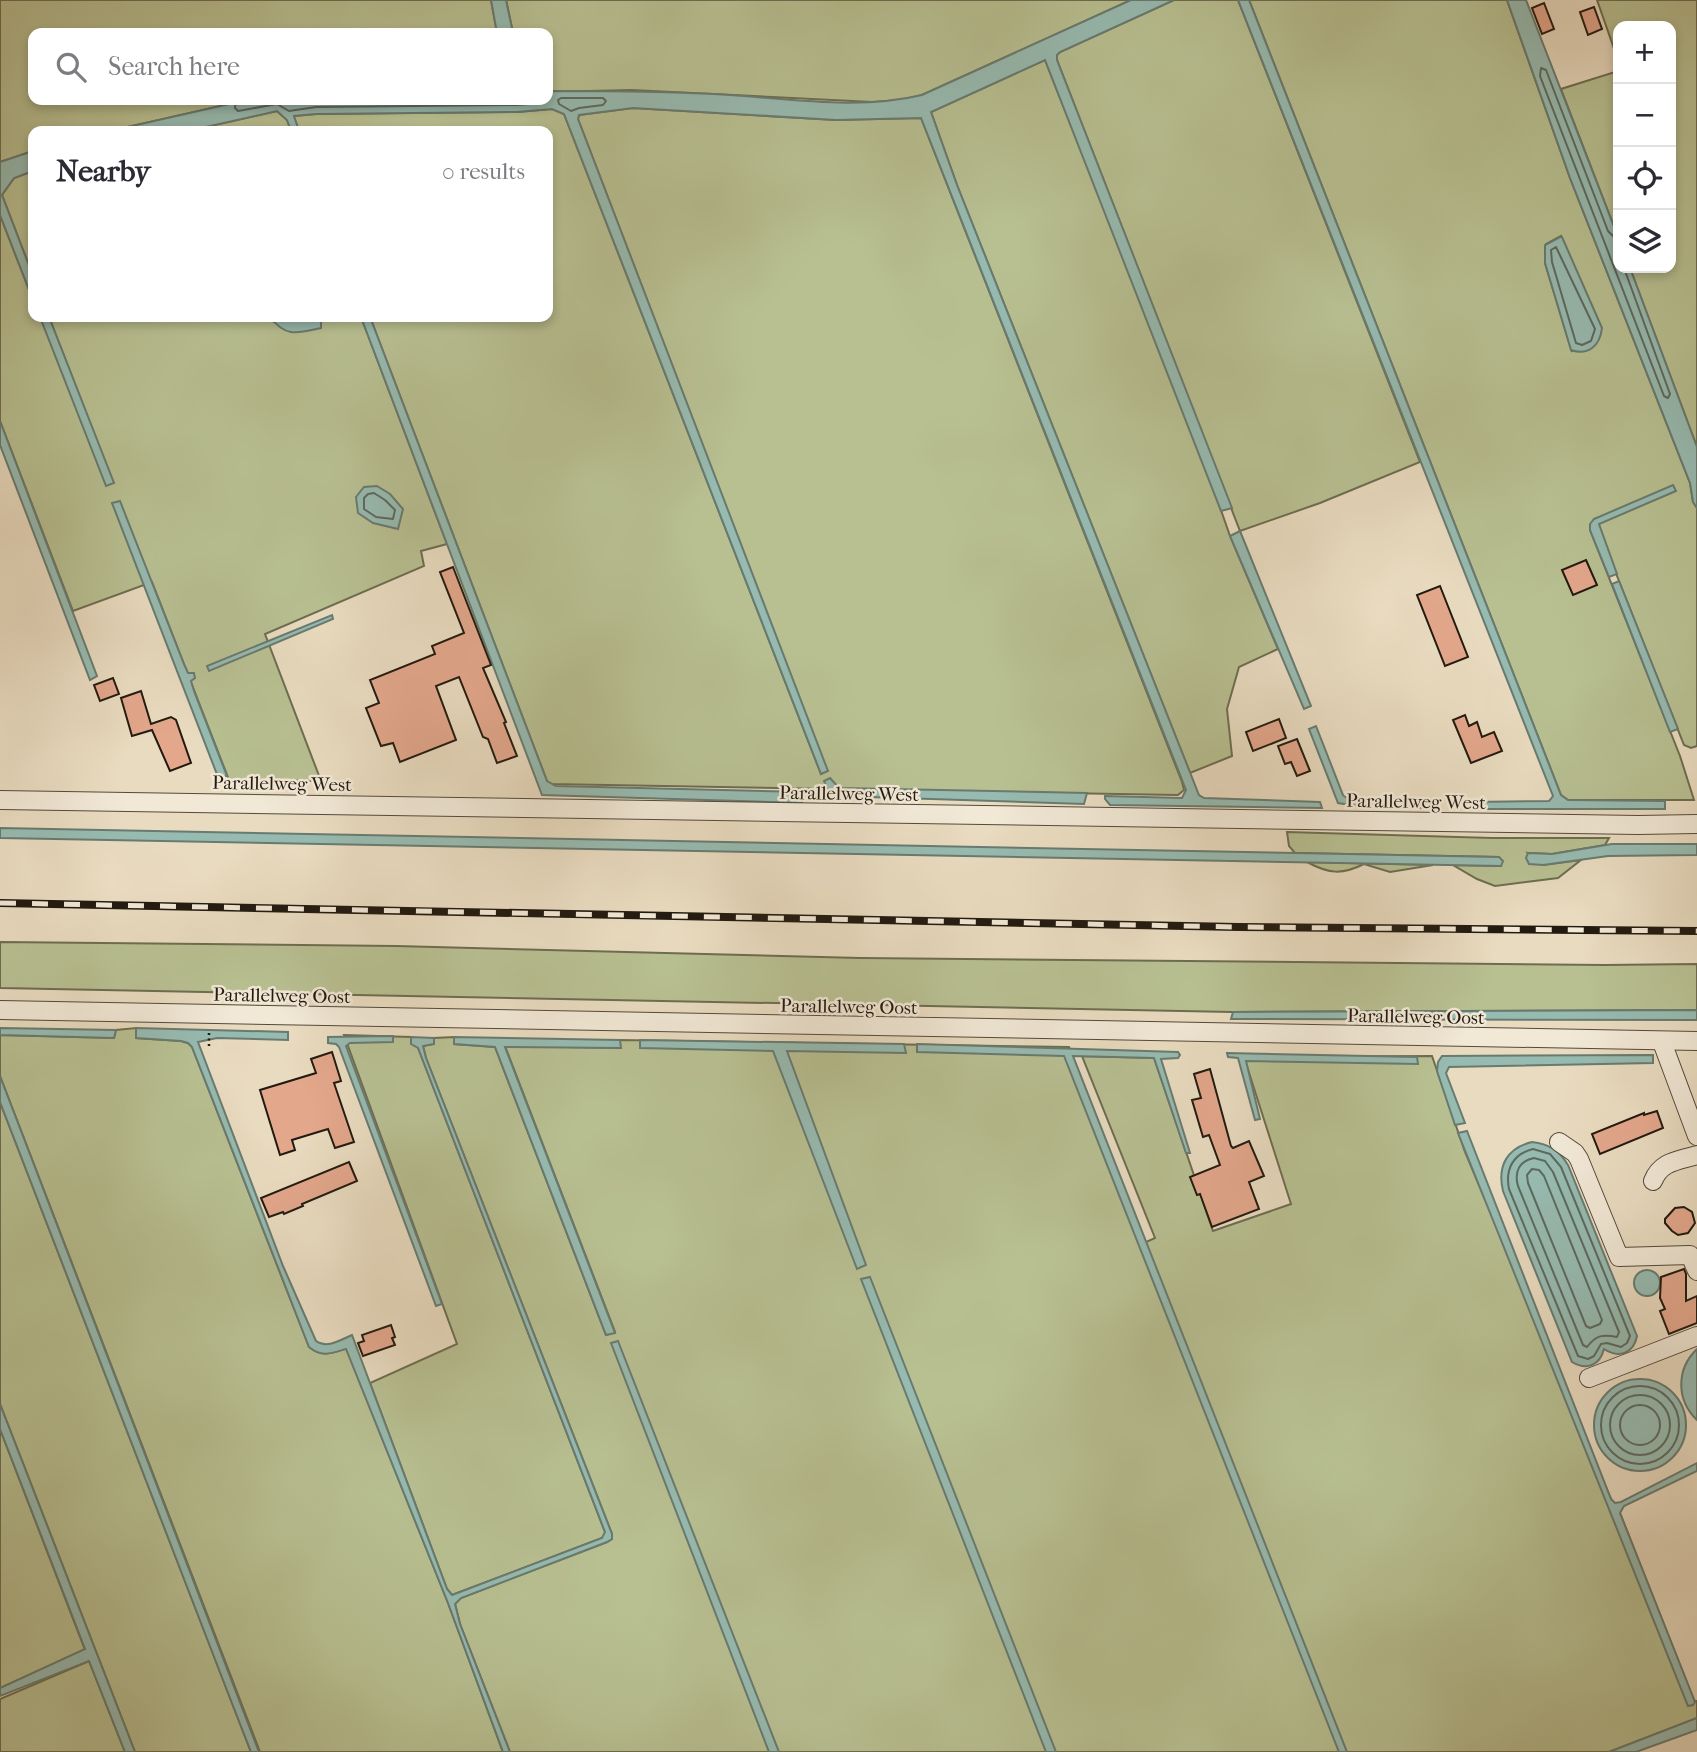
<!DOCTYPE html>
<html lang="en">
<head>
<meta charset="utf-8">
<style>
  body { margin:0; font-family:"IM FELL French Canon",serif; background:#f2f2f3; color:#2b2b33 }
  .controls { position:absolute; right:21px; top:21px; display:grid; overflow:hidden; border-radius:14px; box-shadow:0 4px 10px #0003 }
  .controls button { width:63px; height:63px; display:grid; place-items:center; padding:0; border:0; border-bottom:2px solid #e1e1e2; background:#fff; color:#2b2b33; font:35px sans-serif }
  .list { margin:0; padding:0; list-style:none }
  h2 { display:flex; justify-content:space-between; align-items:center; height:91px; margin:0; padding:0 28px; font-size:30px }
  h2 small { font-size:23px; font-weight:400; color:#7c7c81 }
  .icon { flex:none; width:38px; height:38px; fill:none; stroke:currentColor; stroke-width:2; stroke-linecap:round; stroke-linejoin:round }
  .map { position:relative; flex:none; width:1697px; height:1752px; overflow:hidden }
  .search { position:absolute; background:#fff; box-shadow:0 4px 10px #0003; left:28px; top:28px; width:525px; height:77px; display:flex; align-items:center; gap:18px; box-sizing:border-box; padding:0 24px; border-radius:14px; color:#7c7c81; font-size:26px }
  .panel { position:absolute; background:#fff; box-shadow:0 4px 10px #0003; left:28px; top:126px; width:525px; height:196px; border-radius:14px }
  .map>svg:first-child { display:block }
  .green { fill:#b8c092; stroke:#6d6d51; stroke-width:2; fill-rule:evenodd }
  .water { fill:#97bbb1; stroke:#687b71; stroke-width:2 }
  .lines { fill:none; stroke-linecap:round; stroke-linejoin:round }
  .shore { stroke:#5c6a60; stroke-width:2 }
  .building { fill:#e3a78c; stroke:#221a10; stroke-width:2 }
  .minor-casing { stroke:#544a3c; stroke-width:20 }
  .path { stroke:#221a10; stroke-width:2.5; stroke-dasharray:2 3.5; stroke-linecap:butt }
  .minor { stroke:#f1e8d6; stroke-width:18 }
  .rail-casing { stroke:#221a10; stroke-width:8 }
  .rail { stroke:#f1e8d6; stroke-width:5; stroke-dasharray:16; stroke-linecap:butt }
  .labels { text-anchor:middle; stroke-width:5; stroke-linejoin:round; paint-order:stroke }
  .street-label { font-size:19px; fill:#221a10; stroke:#f1e8d6 }
</style>
</head>
<body>
<div class="map">
<svg width="1697" height="1752" viewBox="0 0 1697 1752">
  <rect width="100%" height="100%" fill="#e9dbc0"/>
  <filter id="stains"><feTurbulence type="fractalNoise" baseFrequency=".00286" numOctaves="4"/><feColorMatrix values="0 0 0 0 .2 0 0 0 0 .09 0 0 0 0 .02 0 0 0 .5 -.17"/></filter>
  <radialGradient id="worn" r=".72"><stop offset=".6" stop-color="#630" stop-opacity="0"/><stop offset="1" stop-color="#630" stop-opacity=".3"/></radialGradient>
  <!-- green -->
  <g class="green">
    <path d="M0,0H491L497,33H33V100H247L110,131H33V151L0,162Z"/>
    <path d="M506,0H1131L922,95L902,100L872,102L631,90L548,92V33H513Z"/>
    <path d="M1174,0H1238L1420,462L1320,503L1240,531L1057,60V55L1060,52Z"/>
    <path d="M1249,0H1507L1570,178L1690,483L1693,502L1697,508V746L1691,748L1684,745L1598,528L1599,524L1602,522L1675,491L1594,519L1590,530L1680,756L1694,800H1568L1561,795ZM1561,236L1564,243L1572,352L1545,263L1546,244Z"/>
    <path d="M1597,0H1697V447L1630,268H1671V26H1618V60Z"/>
    <path d="M1045,60L1208,473L1230,536L1278,649L1239,667L1227,709L1232,756L1190,773L957,185L931,112Z"/>
    <path d="M1618,71V237L1561,89Z"/>
    <path d="M633,108L836,120L921,118L1182,782L1184,790L1178,795L550,784L547,781L370,317H548V131H299L293,116L316,114L517,112L552,109L564,114L821,774L827,771L578,119L579,115Z"/>
    <path d="M277,111L287,120L291,131H188Z"/>
    <path d="M33,171V276L2,195L14,178Z"/>
    <path d="M0,215L33,300V317H40L113,483L49,317H270L274,322L320,328L321,317H361L447,544L421,551L424,566L265,634L321,781L229,780L152,582L73,611L0,421Z"/>
    <path d="M1287,832L1492,838H1609L1605,845L1552,854L1528,853L1543,865L1581,860L1558,878L1495,886L1477,879L1453,865L1501,866L1499,857L1295,853L1289,846Z"/>
    <path d="M1307,862L1433,865L1390,872L1364,864C1342,875 1329,874 1307,862Z"/>
    <path d="M0,942L396,946L860,958L1605,965L1697,964V1010L1232,1012L0,988Z"/>
    <path d="M136,1028V1038L181,1041L188,1043L192,1047L309,1347C322,1357 331,1354 346,1348L448,1603L503,1752H260L0,1076V1035L114,1038L116,1030Z"/>
    <path d="M344,1035L411,1037L412,1044L417,1045L605,1532V1536L602,1538L452,1595L447,1589L370,1383L457,1344Z"/>
    <path d="M454,1037V1044L495,1047L606,1335L615,1332L505,1046L620,1048V1040L1069,1047L1149,1251L1146,1242L1155,1238L1082,1056L1154,1058L1213,1231L1291,1204L1244,1057L1432,1056L1465,1152L1611,1499L1620,1513L1694,1701H1697V1718L1609,1752H510L460,1624L455,1604L461,1598L607,1542L612,1539V1534L426,1058L423,1046L434,1044V1038Z"/>
    <path d="M0,1102C85,1318 166,1536 251,1752H135L0,1404Z"/>
    <path d="M0,1429L85,1650L0,1688Z"/>
    <path d="M89,1661L125,1752H0V1699Z"/>
  </g>
  <!-- water -->
  <g class="water">
    <path d="M491,0H506L513,33H497Z"/>
    <path d="M1131,0H1174L1060,52L1057,55V60L1232,508L1221,511L1045,60L931,112L957,185L1199,795L1204,798L1320,802L1322,808L1110,805L1105,799V796L1182,798L1186,790L921,118L836,120L633,108L579,115L578,119L828,771L821,774L564,114L552,109L517,112L316,114L294,116L299,131H291L287,120L277,111L188,131H110L247,100H548V91C609,91 669,91 730,95C792,99 860,110 922,95Z"/>
    <path d="M1238,0H1249L1561,795L1568,800L1665,801V809H1474L1472,802L1549,801L1553,796Z"/>
    <path d="M1507,0H1526L1618,237V268H1630L1697,447V508L1693,502L1690,483L1570,178Z"/>
    <path d="M33,151V171L14,178L2,195L33,276V300L0,215V162Z"/>
    <path d="M1560,237H1562L1602,328C1600,346 1588,356 1571,350L1545,263V245Z"/>
    <path d="M40,317H49L114,483L106,486Z"/>
    <path d="M270,317H321V328C298,333 286,338 270,317Z"/>
    <path d="M361,317H370L547,781L556,786L804,792L802,803L542,795Z"/>
    <path d="M0,421L97,676L90,680L0,445Z"/>
    <path d="M1673,485L1676,491L1599,524L1617,574L1609,577L1590,530V524L1594,519Z"/>
    <path d="M377,486L390,494L403,509L398,529L373,523L358,513L356,497L364,487Z"/>
    <path d="M120,501L184,664L188,673H194L195,678L191,681L194,691L227,776L218,777L112,503Z"/>
    <path d="M1240,531L1311,706L1304,709L1230,536Z"/>
    <path d="M1619,581L1678,729L1670,732L1612,584Z"/>
    <path d="M332,615L333,619L209,671L207,666Z"/>
    <path d="M1316,726L1343,795L1347,798L1422,799L1425,808L1350,805L1338,803L1309,729Z"/>
    <path d="M830,778L839,788L1087,793L1084,804L836,796L830,795L824,781Z"/>
    <path d="M0,828L1499,857L1503,861L1501,866L0,838Z"/>
    <path d="M1612,844H1697V855L1608,856L1543,865L1529,864L1526,858L1528,853L1552,854Z"/>
    <path d="M1697,1010V1020L1231,1019L1233,1012Z"/>
    <path d="M0,1028L116,1030L114,1038L0,1035Z"/>
    <path d="M136,1028L288,1032V1040L217,1038L198,1042L283,1266L316,1341C327,1349 340,1340 352,1335L447,1589L452,1595L602,1538L605,1532L418,1048L411,1044V1037L434,1038V1044L423,1046L426,1058L612,1534V1539L607,1542L461,1598L455,1604L460,1624L510,1752H503L448,1603L346,1349C332,1353 322,1358 309,1347L192,1047L188,1043L181,1041L136,1038Z"/>
    <path d="M393,1036V1042L350,1043L346,1046L442,1304L436,1306L339,1047L336,1044L328,1043V1037Z"/>
    <path d="M454,1037L620,1040L621,1048L505,1047L615,1333L606,1335L495,1047L454,1044Z"/>
    <path d="M640,1040L904,1044L906,1053L787,1051L866,1265L857,1269L773,1051L640,1048Z"/>
    <path d="M917,1044L1178,1052L1180,1055L1178,1058L1161,1059L1190,1153H1186L1154,1058L1073,1056L1347,1752H1339L1064,1056L917,1052Z"/>
    <path d="M1227,1053L1417,1057L1418,1064L1246,1061L1260,1119L1255,1120L1238,1058L1228,1057Z"/>
    <path d="M1653,1055V1063L1449,1067L1446,1073L1465,1123L1455,1125L1437,1071L1438,1062L1442,1056Z"/>
    <path d="M0,1076L259,1752H251L228,1693L0,1102Z"/>
    <path d="M1467,1131L1611,1499L1615,1503L1621,1502L1697,1463V1471L1624,1506L1620,1513L1695,1702L1693,1705L1688,1706L1458,1133Z"/>
    <path d="M1532,1142C1549,1144 1559,1150 1568,1165L1637,1336C1634,1353 1619,1359 1604,1349C1600,1365 1587,1371 1572,1362L1503,1191C1497,1166 1507,1148 1532,1142Z"/>
    <circle cx="1647" cy="1283" r="13"/>
    <path d="M870,1277L1056,1752H1046L861,1279Z"/>
    <path d="M618,1341L779,1752H769L611,1343Z"/>
    <path d="M1697,1349V1420C1676,1400 1676,1369 1697,1349Z"/>
    <circle cx="1640" cy="1425" r="46"/>
    <path d="M0,1404L135,1752H125L89,1661L0,1696V1688L85,1649L0,1429Z"/>
    <path d="M1697,1718V1730L1636,1752H1609Z"/>
  </g>
  <g class="lines">
    <!-- shore -->
    <g class="shore">
      <path d="M561,98H603L606,101L603,105L579,108L571,111L559,104L558,100Z"/>
      <path d="M236,100L235,108L238,111L277,104L289,111L316,107L517,105L543,103L545,100"/>
      <path d="M1618,236H1613L1608,231L1546,70L1541,68L1540,76L1664,396L1668,398L1670,394L1624,268"/>
      <path d="M1556,247L1595,329L1591,341L1582,345L1576,343L1552,262L1551,250Z"/>
      <path d="M374,493L385,500L395,510L393,519L376,517L364,509V498L368,494Z"/>
      <path d="M1533,1149L1550,1154L1561,1167L1630,1336L1627,1343L1621,1347L1607,1343L1601,1344L1594,1356L1588,1359L1578,1356L1509,1189C1505,1169 1513,1154 1533,1149Z"/>
      <path d="M1534,1158L1545,1161L1553,1172L1619,1332L1617,1337C1603,1334 1596,1335 1587,1347L1583,1345L1518,1186C1514,1172 1519,1161 1534,1158Z"/>
      <path d="M1532,1169L1539,1170L1544,1176L1602,1320L1600,1324L1590,1328L1586,1326L1528,1183L1527,1175Z"/>
      <circle cx="1640" cy="1425" r="39"/>
      <circle cx="1640" cy="1425" r="30"/>
      <circle cx="1640" cy="1425" r="20"/>
    </g>
  </g>
  <!-- building -->
  <g class="building">
    <path d="M1544,3L1554,29L1542,34L1532,8Z"/>
    <path d="M1594,7L1602,29L1588,35L1580,12Z"/>
    <path d="M1586,560L1597,585L1573,595L1562,570Z"/>
    <path d="M453,567L491,665L483,668L506,722L504,723L517,756L497,763L488,739L483,737L459,677L436,686L456,740L400,762L393,743L381,746L366,708L379,703L370,680L435,654L432,646L464,633L440,572Z"/>
    <path d="M1440,586L1468,657L1445,666L1417,595Z"/>
    <path d="M113,678L119,694L100,701L94,685Z"/>
    <path d="M141,691L151,724L171,717L176,720L191,763L170,771L152,730L132,736L121,698Z"/>
    <path d="M1465,715L1469,726L1477,722L1482,737L1494,732L1502,751L1471,763L1453,720Z"/>
    <path d="M1279,719L1286,738L1253,751L1246,732Z"/>
    <path d="M1297,739L1310,771L1297,776L1291,762L1285,764L1278,746Z"/>
    <path d="M332,1052L341,1081L334,1083L354,1142L335,1148L328,1129L292,1140L295,1150L280,1155L260,1090L316,1073L311,1059Z"/>
    <path d="M1210,1069L1231,1146L1233,1148L1249,1141L1264,1176L1249,1182L1259,1209L1212,1227L1200,1194L1197,1195L1190,1177L1220,1165L1209,1135L1203,1137L1192,1100L1201,1098L1194,1074Z"/>
    <path d="M1657,1111L1663,1128L1600,1154L1592,1134L1644,1113V1115Z"/>
    <path d="M349,1162L357,1181L302,1204L303,1206L284,1214L283,1212L269,1217L261,1198Z"/>
    <path d="M1684,1207L1692,1212L1695,1223L1688,1233L1678,1235L1672,1231L1665,1223V1219L1675,1208Z"/>
    <path d="M1684,1269L1686,1274V1301L1697,1296V1323L1669,1334L1660,1311L1665,1309L1660,1298L1661,1277Z"/>
    <path d="M391,1325L395,1337L392,1338L395,1345L363,1356L358,1343L364,1341L362,1335Z"/>
  </g>
  <g class="lines">
    <defs>
      <g id="minor">
        <path d="M0,800L1638,825L1697,824"/>
        <path d="M0,1010L1697,1041"/>
        <path d="M1662,1042L1697,1136"/>
        <path d="M1559,1142L1575,1153L1579,1159L1619,1257L1690,1255L1697,1271"/>
        <path d="M1653,1181C1661,1161 1678,1161 1697,1155"/>
        <path d="M1589,1378L1697,1336"/>
      </g>
    </defs>
    <!-- minor casing -->
    <use href="#minor" class="minor-casing"/>
    <!-- path -->
    <path class="path" d="M209,1046V1032"/>
    <!-- minor -->
    <use href="#minor" class="minor"/>
    <defs>
      <path id="rail" d="M0,903L1238,927L1697,931"/>
    </defs>
    <!-- rail casing -->
    <use href="#rail" class="rail-casing"/>
    <!-- rail -->
    <use href="#rail" class="rail"/>
  </g>
  <g class="labels">
    <!-- street labels -->
    <g class="street-label">
      <text transform="translate(282 783) rotate(1)" y="7">Parallelweg West</text>
      <text transform="translate(849 793) rotate(1)" y="7">Parallelweg West</text>
      <text transform="translate(1416 801) rotate(1)" y="7">Parallelweg West</text>
      <text transform="translate(282 995) rotate(1)" y="7">Parallelweg Oost</text>
      <text transform="translate(849 1006) rotate(1)" y="7">Parallelweg Oost</text>
      <text transform="translate(1416 1016) rotate(1)" y="7">Parallelweg Oost</text>
    </g>
  </g>
  <rect width="100%" height="100%" filter="url(#stains)"/>
  <rect width="100%" height="100%" fill="url(#worn)"/>
</svg>
<div class="controls">
<button>+</button>
<button>−</button>
<button><svg class="icon" aria-label="locate" viewBox="0 0 24 24"><circle cx="12" cy="12" r="6"/><path d="M12 2v4M12 18v4M2 12h4M18 12h4"/></svg></button>
<button><svg class="icon" aria-label="layers" viewBox="0 0 24 24"><path d="M12 4l9 5-9 5-9-5zM3 14l9 5 9-5"/></svg></button>
</div>
<div class="search"><svg class="icon" aria-label="search" viewBox="0 0 24 24"><circle cx="10" cy="10" r="6"/><path d="M15 15l6 6"/></svg>Search here</div>
<section class="panel">
<h2>Nearby<small>0 results</small></h2>
<ul class="list">
</ul>
</section>
</div>
</body>
</html>
